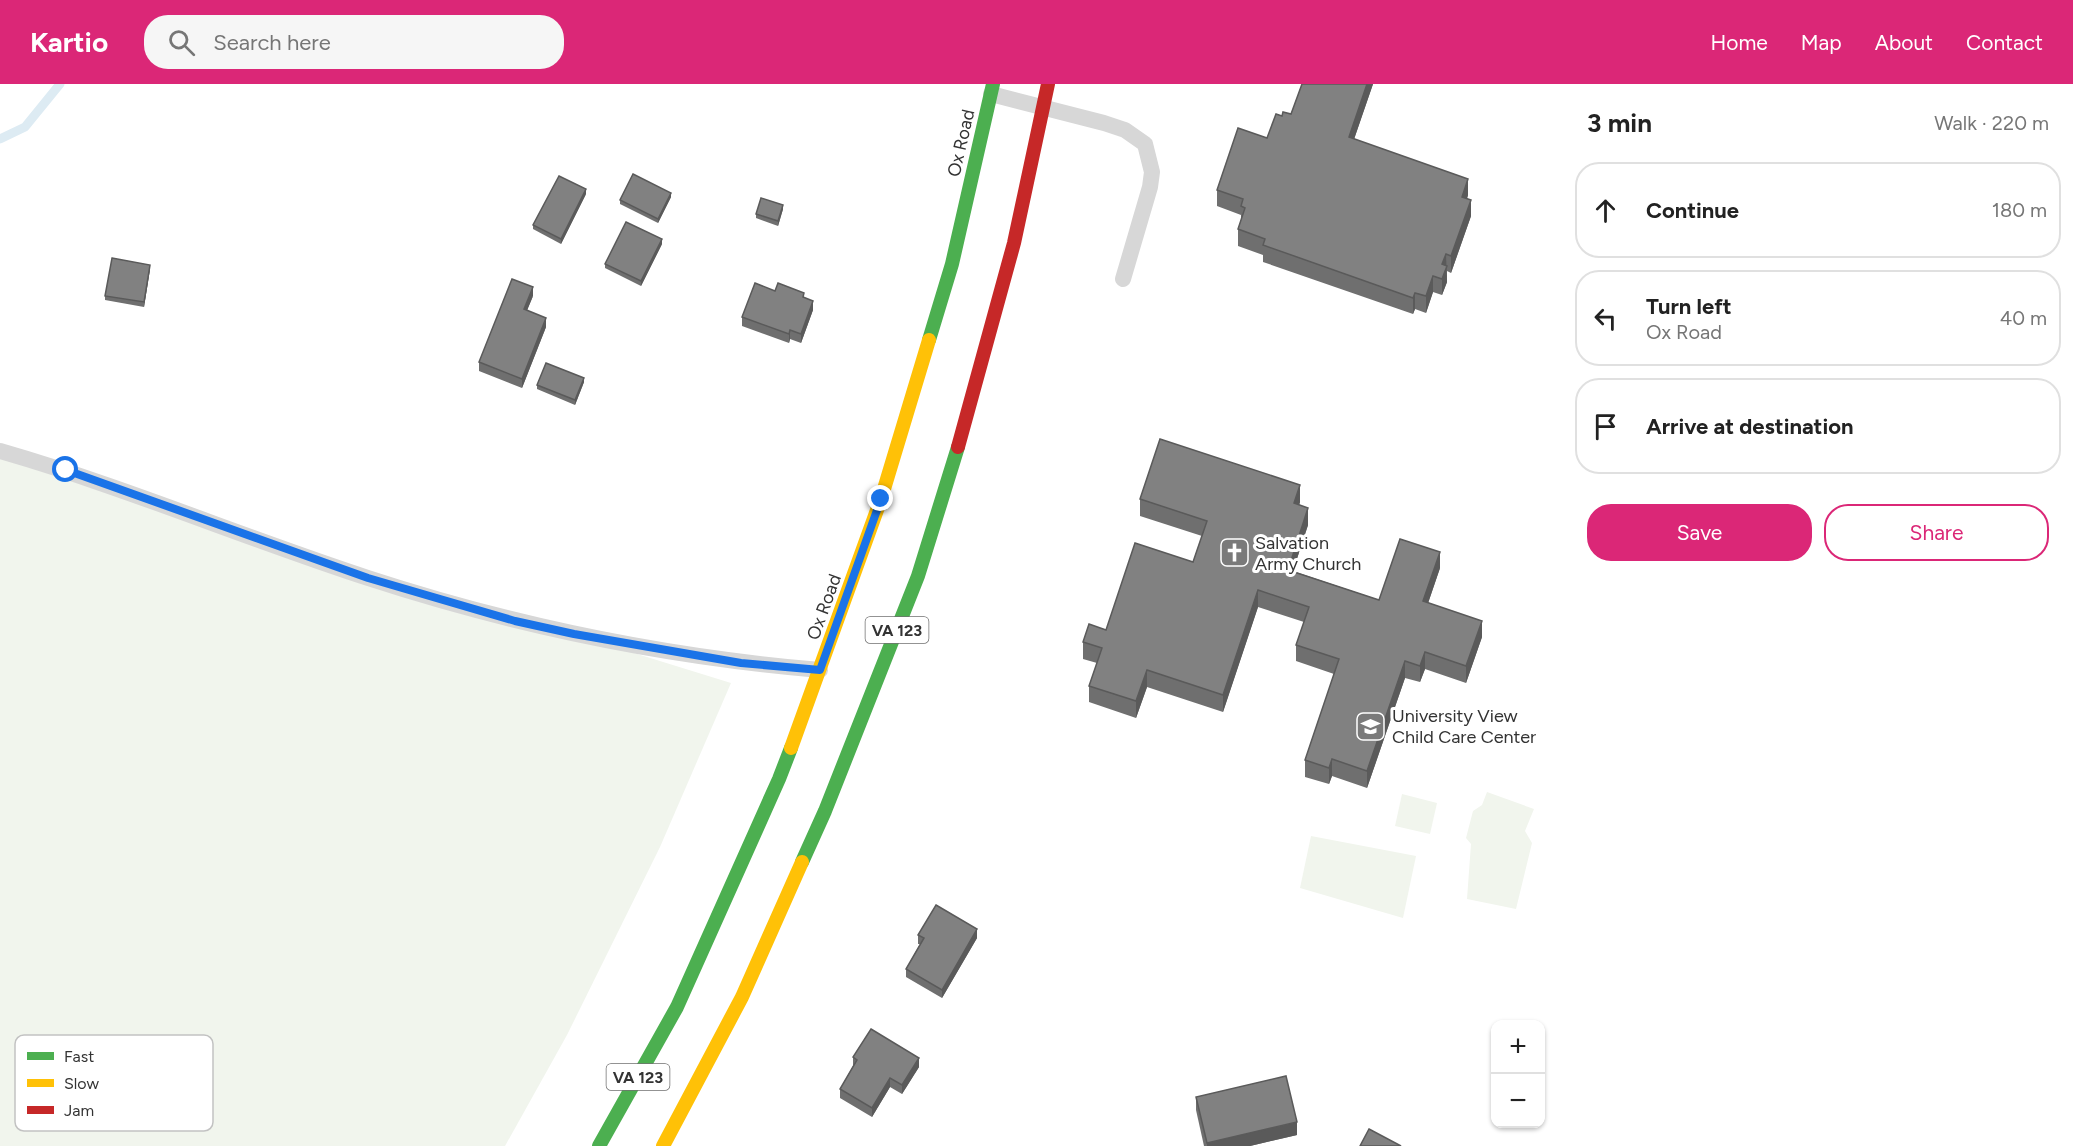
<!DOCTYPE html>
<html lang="en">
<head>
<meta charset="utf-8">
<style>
  body { margin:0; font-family:Figtree,sans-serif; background:#f6f6f6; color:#222 }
  .controls { position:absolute; right:18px; bottom:18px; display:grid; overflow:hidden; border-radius:12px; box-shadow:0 2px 4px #0004 }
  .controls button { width:54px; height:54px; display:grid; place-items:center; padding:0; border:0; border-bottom:2px solid #e0e0e0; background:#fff; color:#222; font:30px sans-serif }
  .stop { position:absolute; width:18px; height:18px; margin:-14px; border:4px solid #1a73e8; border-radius:50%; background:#fff }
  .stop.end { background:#1a73e8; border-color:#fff; box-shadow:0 2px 6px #0008 }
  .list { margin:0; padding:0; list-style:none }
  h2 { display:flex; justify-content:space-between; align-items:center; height:78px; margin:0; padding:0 24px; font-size:26px }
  h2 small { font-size:20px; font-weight:400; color:#767676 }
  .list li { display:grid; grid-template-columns:39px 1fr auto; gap:18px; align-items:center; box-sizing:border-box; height:96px; margin:0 12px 12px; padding:0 12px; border:2px solid #e0e0e0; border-radius:24px }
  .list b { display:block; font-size:22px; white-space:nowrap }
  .list p { margin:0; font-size:20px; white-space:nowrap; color:#767676 }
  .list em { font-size:20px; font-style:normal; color:#767676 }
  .actions { display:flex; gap:12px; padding:18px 24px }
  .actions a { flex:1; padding:14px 0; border:2px solid #db2777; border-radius:24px; text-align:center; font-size:21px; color:#db2777 }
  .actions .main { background:#db2777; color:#fff }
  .icon { flex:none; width:33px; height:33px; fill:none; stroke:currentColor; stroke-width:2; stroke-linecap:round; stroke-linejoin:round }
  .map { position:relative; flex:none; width:1563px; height:1062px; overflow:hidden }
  header { display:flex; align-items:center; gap:36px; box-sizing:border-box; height:84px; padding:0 30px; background:#db2777; color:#fff }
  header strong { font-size:28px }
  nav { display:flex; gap:33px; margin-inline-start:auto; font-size:21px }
  .search { width:420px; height:54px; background:#f6f6f6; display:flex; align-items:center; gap:15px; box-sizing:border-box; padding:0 21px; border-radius:24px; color:#767676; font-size:22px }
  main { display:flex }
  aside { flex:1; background:#fff }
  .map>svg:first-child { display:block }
  .green { fill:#f1f5ed }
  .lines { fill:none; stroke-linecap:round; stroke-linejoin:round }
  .stream { stroke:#ddebf3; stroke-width:9 }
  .lane { stroke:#d7d7d7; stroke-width:16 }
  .fast { stroke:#4caf50; stroke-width:14 }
  .slow { stroke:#ffc107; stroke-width:14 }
  .jam { stroke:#c62828; stroke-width:14 }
  .wall { fill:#6f6f6f }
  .shaded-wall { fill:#5a5a5a }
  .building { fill:#818181; stroke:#5a5a5a; stroke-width:1.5 }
  .route { stroke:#1a73e8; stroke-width:8 }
  .labels { text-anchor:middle; stroke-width:6; stroke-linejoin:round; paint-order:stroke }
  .shield { fill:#fff; stroke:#707070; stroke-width:1.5 }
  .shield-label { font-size:16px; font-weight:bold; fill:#333 }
  .street-label { font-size:18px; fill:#333; stroke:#fff }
  .poi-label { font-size:18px; fill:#333; stroke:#fff; text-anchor:start }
  .key { fill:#fff; stroke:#c2c2c2; stroke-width:1.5 }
  .key-label { font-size:16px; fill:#333 }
</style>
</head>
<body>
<header>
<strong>Kartio</strong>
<div class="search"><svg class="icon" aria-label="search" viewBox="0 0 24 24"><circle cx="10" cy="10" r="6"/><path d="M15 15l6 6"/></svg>Search here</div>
<nav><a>Home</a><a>Map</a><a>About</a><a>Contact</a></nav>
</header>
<main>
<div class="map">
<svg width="1563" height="1062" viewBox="0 0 1563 1062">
  <rect width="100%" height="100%" fill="#fff"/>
  <!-- green -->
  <g class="green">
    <path d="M0,373L731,599L660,763L567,951L505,1062H0Z"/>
    <path d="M1487,708L1534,725L1525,747L1532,759L1516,825L1467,815L1471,760L1466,754L1473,727L1482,721Z"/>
    <path d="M1402,710L1437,719L1430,750L1395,742Z"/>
    <path d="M1311,752L1416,772L1403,834L1300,804Z"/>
  </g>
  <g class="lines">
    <!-- stream -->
    <path class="stream" d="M0,55L25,43L60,0"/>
    <!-- lane -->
    <g class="lane">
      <path d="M991,10L1104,39L1125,46L1145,60L1152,88L1150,103L1123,195"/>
      <path d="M0,367C125,403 245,454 368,494C515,542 667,573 820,586"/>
    </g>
    <!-- fast -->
    <g class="fast">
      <path d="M929,256L952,180L993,0"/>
      <path d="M802,778L825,727L918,492L958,363"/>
      <path d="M599,1062L677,923L779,695L791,664"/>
    </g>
    <!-- slow -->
    <g class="slow">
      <path d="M791,664L881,415L929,256"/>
      <path d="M663,1062L742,913L802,778"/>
    </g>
    <!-- jam -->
    <path class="jam" d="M958,363L1014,159L1048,0"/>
  </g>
  <!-- wall -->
  <g class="wall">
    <path d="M1302,0H1373L1354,55L1468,111L1467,115L1471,132L1451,189L1447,187V198L1442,211L1433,208L1426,229L1415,225L1413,230L1263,178V171L1238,162V145L1241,136V131L1217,122V106L1267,54L1282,32L1291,30Z"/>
    <path d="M586,110L561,160L533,145V141Z"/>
    <path d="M671,113L658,139L620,120V116Z"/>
    <path d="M783,125L778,142L756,134V130Z"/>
    <path d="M662,160L641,202L605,184V180Z"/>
    <path d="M150,185L144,223L105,216V212Z"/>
    <path d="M775,207L804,213L813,226L801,259L790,255L789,259L742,242V233Z"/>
    <path d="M533,212L527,226L546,243L522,304L479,287V278Z"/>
    <path d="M584,298L575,321L537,305V301Z"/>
    <path d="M1140,415L1300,418L1299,421L1308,441L1293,487L1379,516L1440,484L1428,519L1482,553L1466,599L1425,585L1420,598L1405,594L1367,704L1332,692L1329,700L1305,693V676L1334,590L1296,577V561L1304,538L1258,523L1223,628L1147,603L1136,634L1089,618V602L1097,579L1083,575V558L1106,546L1193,478L1202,452L1140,432Z"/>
    <path d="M918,851L977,854L942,914L906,893V885L920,860H918Z"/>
    <path d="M853,973L919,983L902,1010L890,1003L872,1033L840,1014V1005L853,982Z"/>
    <path d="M1196,1013L1297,1051L1250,1062H1204L1196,1026Z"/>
  </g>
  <!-- shaded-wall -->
  <g class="shaded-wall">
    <path d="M1367,0H1373L1349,70V53Z"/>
    <path d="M1468,95V111L1462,129V113Z"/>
    <path d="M586,105V110L561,160V155Z"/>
    <path d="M671,109V113L658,139V135Z"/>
    <path d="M1471,116V132L1451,189V172Z"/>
    <path d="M783,121V125L778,142V137Z"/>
    <path d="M662,155V160L641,202V197Z"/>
    <path d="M1446,170L1447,198L1442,211V180Z"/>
    <path d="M150,181V185L144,223V218Z"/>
    <path d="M1433,192V208L1426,229V212Z"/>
    <path d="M533,203V212L524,234V225Z"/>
    <path d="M1415,209V225L1413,230V214Z"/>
    <path d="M813,217V226L801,259V250Z"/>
    <path d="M546,234V243L522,304V295Z"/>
    <path d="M790,246V255L789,259V250Z"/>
    <path d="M584,294V298L575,321V316Z"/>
    <path d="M1300,401V418L1294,436V419Z"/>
    <path d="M1308,424V441L1288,502V486Z"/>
    <path d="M1440,468V484L1423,534V517Z"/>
    <path d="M1258,506V523L1223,628V611Z"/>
    <path d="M1482,537V553L1466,599V582Z"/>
    <path d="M1425,568V585L1420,598V582Z"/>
    <path d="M1405,577V594L1367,704V687Z"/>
    <path d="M1147,586V603L1136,634V617Z"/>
    <path d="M1332,675V692L1329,700V684Z"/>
    <path d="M977,845V854L942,914V906Z"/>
    <path d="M919,974V983L902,1010V1001Z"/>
    <path d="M890,994V1003L872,1033V1024Z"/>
    <path d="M1297,1038V1051L1250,1062H1207V1059Z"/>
  </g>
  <!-- building -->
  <g class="building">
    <path d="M1302,0H1367L1349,53L1468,95L1462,113L1471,116L1451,172L1446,170L1442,180L1447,182L1442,195L1433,192L1426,212L1415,209L1413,214L1263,161L1265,155L1238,145L1245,124L1241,122L1243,115L1217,106L1238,44L1267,54L1276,30L1282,32L1283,28L1291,30Z"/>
    <path d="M633,90L671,109L658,135L620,116Z"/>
    <path d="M559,92L586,105L561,155L533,141Z"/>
    <path d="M761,114L783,121L778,137L756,130Z"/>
    <path d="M626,138L662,155L641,197L605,180Z"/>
    <path d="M112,174L150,181L144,218L105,212Z"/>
    <path d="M512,195L533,203L524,225L546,234L522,295L479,278Z"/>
    <path d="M755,199L775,207L778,199L804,209L803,213L813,217L801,250L790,246L789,250L742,233Z"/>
    <path d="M546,279L584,294L575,316L537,301Z"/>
    <path d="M1160,355L1300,401L1294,419L1308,424L1288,486L1379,516L1400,455L1440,468L1423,517L1482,537L1466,582L1425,568L1420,582L1405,577L1367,687L1332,675L1329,684L1305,676L1339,575L1296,561L1309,523L1258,506L1223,611L1147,586L1136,617L1089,602L1102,564L1083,558L1089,540L1106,546L1135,459L1193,478L1207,437L1140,415Z"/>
    <path d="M936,821L977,845L942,906L906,885L924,854L918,851Z"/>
    <path d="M871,945L919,974L902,1001L890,994L872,1024L840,1005L857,976L853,973Z"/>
    <path d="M1286,992L1297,1038L1207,1059L1196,1013Z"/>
    <path d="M1369,1045L1401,1062H1360Z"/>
  </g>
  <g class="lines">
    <!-- route -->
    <path class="route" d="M66,386L368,494L515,537L574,550L741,579L820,586L881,415"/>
  </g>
  <!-- icons -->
  <defs>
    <symbol id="church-square" viewBox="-11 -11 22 22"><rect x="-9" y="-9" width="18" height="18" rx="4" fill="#7a7a7a" stroke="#fff"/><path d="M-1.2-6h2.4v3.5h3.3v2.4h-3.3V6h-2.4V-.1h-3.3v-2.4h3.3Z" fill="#fff"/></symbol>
    <symbol id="school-square" viewBox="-11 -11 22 22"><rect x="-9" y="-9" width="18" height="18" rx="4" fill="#7a7a7a" stroke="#fff"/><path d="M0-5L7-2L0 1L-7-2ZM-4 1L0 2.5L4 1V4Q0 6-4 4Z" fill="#fff"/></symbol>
  </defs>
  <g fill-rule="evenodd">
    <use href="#church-square" x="1218" y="452" width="33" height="33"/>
    <use href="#school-square" x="1354" y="626" width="33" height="33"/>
  </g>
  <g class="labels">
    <!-- shield labels -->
    <g class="shield">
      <rect x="865.5" y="533" width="63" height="26" rx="4.5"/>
      <rect x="606.5" y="980" width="63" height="26" rx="4.5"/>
    </g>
    <g class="shield-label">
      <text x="897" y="552">VA 123</text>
      <text x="638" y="999">VA 123</text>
    </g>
    <!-- street labels -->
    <g class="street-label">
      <text transform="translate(961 59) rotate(-77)" y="6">Ox Road</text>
      <text transform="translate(824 523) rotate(-70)" y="6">Ox Road</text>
    </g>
    <!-- poi labels -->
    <g class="poi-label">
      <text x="1255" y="465">Salvation<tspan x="1255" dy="21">Army Church</tspan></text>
      <text x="1392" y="638">University View<tspan x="1392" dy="21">Child Care Center</tspan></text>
    </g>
  </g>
  <!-- legend -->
  <rect x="15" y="951" width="198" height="96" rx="9" class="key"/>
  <rect x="27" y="968" width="27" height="8" fill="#4caf50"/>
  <rect x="27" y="995" width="27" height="8" fill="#ffc107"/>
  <rect x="27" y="1022" width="27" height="8" fill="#c62828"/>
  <g class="key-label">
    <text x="64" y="978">Fast</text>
    <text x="64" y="1005">Slow</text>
    <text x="64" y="1032">Jam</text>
  </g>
</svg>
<div class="controls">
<button>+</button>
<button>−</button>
</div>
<div class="stop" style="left:66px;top:386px"></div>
<div class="stop end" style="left:881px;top:415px"></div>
</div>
<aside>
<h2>3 min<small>Walk · 220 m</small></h2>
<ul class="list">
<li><svg class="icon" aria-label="ahead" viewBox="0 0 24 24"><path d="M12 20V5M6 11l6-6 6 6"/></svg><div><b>Continue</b></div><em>180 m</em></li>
<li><svg class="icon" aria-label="left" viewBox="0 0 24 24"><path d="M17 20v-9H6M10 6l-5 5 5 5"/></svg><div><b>Turn left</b><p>Ox Road</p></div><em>40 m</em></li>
<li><svg class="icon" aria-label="arrive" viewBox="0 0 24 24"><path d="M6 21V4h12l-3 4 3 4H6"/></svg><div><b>Arrive at destination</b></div></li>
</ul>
<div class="actions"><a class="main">Save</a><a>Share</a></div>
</aside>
</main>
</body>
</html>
